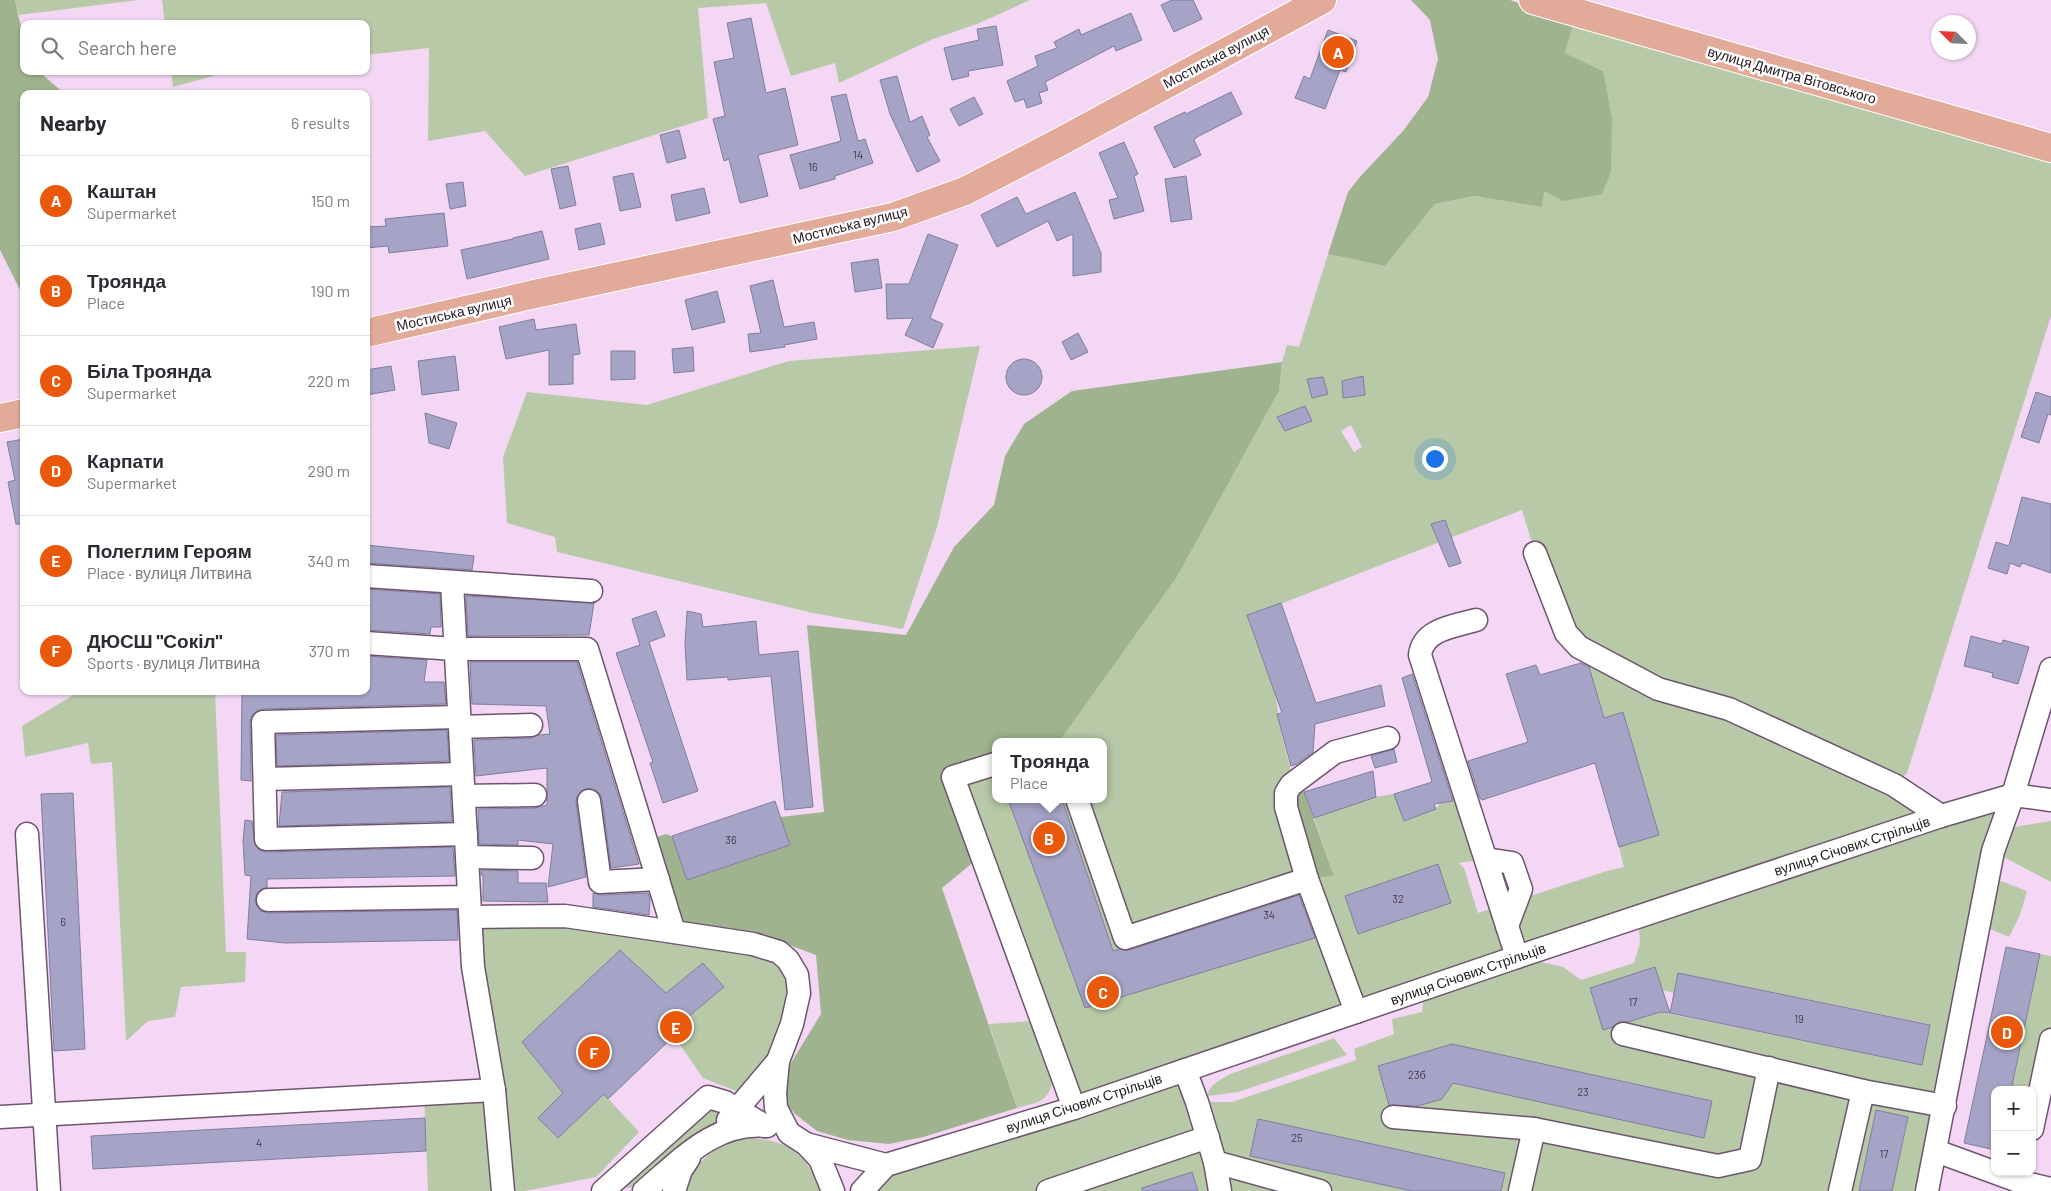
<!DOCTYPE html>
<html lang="en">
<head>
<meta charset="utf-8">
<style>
  body { margin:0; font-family:Barlow,sans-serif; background:#f2f2f3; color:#2b2b33 }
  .controls { position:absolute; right:15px; bottom:15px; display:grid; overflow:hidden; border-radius:10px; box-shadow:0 1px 4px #0004 }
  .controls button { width:45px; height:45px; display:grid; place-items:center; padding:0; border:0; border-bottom:1px solid #e1e1e2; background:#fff; color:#2b2b33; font:25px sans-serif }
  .compass { position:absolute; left:1931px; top:15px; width:45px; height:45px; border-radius:50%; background:#fff; box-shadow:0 1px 4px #0004; rotate:294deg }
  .you { position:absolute; left:1434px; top:458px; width:18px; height:18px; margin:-12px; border:4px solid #fff; border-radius:50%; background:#1a73e8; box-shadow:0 0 0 8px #1a73e833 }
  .badge { display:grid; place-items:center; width:32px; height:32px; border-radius:50%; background:#ea580c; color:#fff; font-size:16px; font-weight:700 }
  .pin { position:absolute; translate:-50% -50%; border:2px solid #fff; box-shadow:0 1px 5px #0006 }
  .popup { position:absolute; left:992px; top:738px; width:115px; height:65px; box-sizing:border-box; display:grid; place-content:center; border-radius:10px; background:#fff; filter:drop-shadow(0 1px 4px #0005); font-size:16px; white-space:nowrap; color:#7c7c81 }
  .popup b { font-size:19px; color:#2b2b33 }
  .popup::after { content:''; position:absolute; left:50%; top:100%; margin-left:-10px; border:10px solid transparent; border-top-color:#fff }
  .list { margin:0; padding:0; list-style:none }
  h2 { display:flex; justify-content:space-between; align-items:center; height:65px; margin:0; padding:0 20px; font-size:21px }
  h2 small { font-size:16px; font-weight:400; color:#7c7c81 }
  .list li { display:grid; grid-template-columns:32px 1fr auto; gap:15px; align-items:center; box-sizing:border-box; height:90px; padding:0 20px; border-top:1px solid #e1e1e2 }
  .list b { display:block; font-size:19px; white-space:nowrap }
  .list p { margin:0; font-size:16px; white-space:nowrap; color:#7c7c81 }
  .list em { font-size:16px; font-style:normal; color:#7c7c81 }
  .icon { flex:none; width:28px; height:28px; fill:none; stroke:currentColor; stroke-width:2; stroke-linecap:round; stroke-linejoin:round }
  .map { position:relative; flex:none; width:2051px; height:1191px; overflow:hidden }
  .search { position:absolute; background:#fff; box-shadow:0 1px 4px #0004; left:20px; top:20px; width:350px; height:55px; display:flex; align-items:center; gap:12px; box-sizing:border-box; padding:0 18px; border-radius:10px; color:#7c7c81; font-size:19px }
  .panel { position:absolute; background:#fff; box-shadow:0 1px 4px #0004; left:20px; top:90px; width:350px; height:605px; border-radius:10px }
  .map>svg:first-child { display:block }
  .green { fill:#b7c9a7; fill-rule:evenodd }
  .forest { fill:#9fb38e }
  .building { fill:#a6a4c6; stroke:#7f7d9e }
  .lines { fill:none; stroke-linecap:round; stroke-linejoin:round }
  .minor-casing { stroke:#6e556e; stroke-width:25 }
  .major-casing { stroke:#fff; stroke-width:30 }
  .minor { stroke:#fff; stroke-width:22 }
  .major { stroke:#e2aa99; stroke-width:28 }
  .labels { text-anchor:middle; stroke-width:5; stroke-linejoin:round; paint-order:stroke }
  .number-label { font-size:11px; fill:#433b4b }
  .street-label { font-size:14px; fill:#221822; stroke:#fff }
</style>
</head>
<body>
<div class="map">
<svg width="2051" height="1191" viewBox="0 0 2051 1191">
  <rect width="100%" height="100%" fill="#f4d7f4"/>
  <!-- green -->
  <g class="green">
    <path d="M15,0H138L19,15Z"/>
    <path d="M162,0H1030L977,24L933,39L839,83L835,63L791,76L766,3L698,8L708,118L525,176L485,131L428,141L429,48L366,55V24H165Z"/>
    <path d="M1574,22L2051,159V316L1907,773L1894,785L1941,816L2013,795L2002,829L2051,821V882L1994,852L1927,1191H1892L1908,1118L1877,1110L1859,1191H1501L1505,1173L1258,1120L1250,1156L1412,1191H862L886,1165L1073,1106L953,777L995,764V799H1008L1085,1008L1316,937L1301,894L1113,951L1062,799H1103V742H1059L1177,577L1279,391L1282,362L1287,345L1299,347L1328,254L1385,266L1435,204L1474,196L1542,207L1543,191L1603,71L1565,53ZM1323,377L1328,394L1312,398L1307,379ZM1363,377L1365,395L1344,397L1343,381ZM1351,425L1362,447L1354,452L1341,431ZM1522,510L1535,553L1587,661L1604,718L1623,713L1659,835L1619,847L1624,867L1607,871L1478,913L1464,868L1458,863L1486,859L1466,800L1440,803L1436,809L1394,794L1375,797L1314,818L1334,876L1307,879L1294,782L1282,736L1275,693L1247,615L1283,603ZM1438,865L1451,903L1358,934L1345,896ZM1638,917L1640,943L1634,963L1581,980L1563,967L1520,957ZM1678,973L1929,1024L1922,1065L1660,1012L1603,1029L1662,990L1674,993ZM1424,989L1422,1012L1392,1019L1394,1034L1354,1049L1356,1060L1232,1102H1197L1185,1070ZM1461,1046L1712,1101L1704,1137L1453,1083L1442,1099L1392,1114L1378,1066L1442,1047Z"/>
    <path d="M171,71H231L173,87Z"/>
    <path d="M980,346L937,527L903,629L813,613L557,552L555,537L507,523L503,457L527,392L647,405L789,361Z"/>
    <path d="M80,691H215L226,952H246L245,982L181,987L175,1017L148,1021L126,1041L112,762L91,764L88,743L25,757L22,726Z"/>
    <path d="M1998,880L2027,891L2020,915L2009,937L1988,928Z"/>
    <path d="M565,916L779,952L797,975L771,1063L736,1091L703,1078L674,1036L676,1027L724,987L703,963L666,993L620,950L522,1042L563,1093L538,1118L557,1138L604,1094L639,1132L596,1177L525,1191H428L424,1094L494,1090L471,917Z"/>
    <path d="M2040,954L2051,956V1040L2032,1090H2011Z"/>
    <path d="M1031,1021L1052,1083C1048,1103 1034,1103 1017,1108L989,1024Z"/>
    <path d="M1334,1038L1347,1055L1238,1092L1207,1096C1210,1084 1220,1080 1230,1074Z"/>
    <path d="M709,1104L727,1117L634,1187L622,1188Z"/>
    <path d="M742,1138C785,1138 806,1151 821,1191H686C696,1160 712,1148 742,1138Z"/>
  </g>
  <!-- forest -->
  <g class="forest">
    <path d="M0,0H15L24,41V71H38L65,94H24V298L0,250Z"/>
    <path d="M1411,0H1510L1574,22L1565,53L1603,71L1612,119L1611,172L1602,194L1564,201L1544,191L1542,207L1474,196L1435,204L1385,266L1328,254L1348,192L1359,178L1403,131L1428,97L1438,59L1430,20Z"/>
    <path d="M1282,362L1279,391L1177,577L1059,742H995V764L954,777L976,860L942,888L1017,1108L923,1137L889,1144L848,1140L817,1131L795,1114L786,1103V1071L821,1014L816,955L755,932L684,923L657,837L666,834L672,836L687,880L790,845L780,817L824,812L807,625L906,635L954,547L994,505L1005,456L1024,424L1072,391Z"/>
    <path d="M1294,782L1304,792L1334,876L1307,879L1286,807Z"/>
  </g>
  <!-- building -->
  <g class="building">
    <path d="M1172,0H1193L1202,19L1174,32L1161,5Z"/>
    <path d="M1131,13L1142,40L1116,51L1114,46L1045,82L1048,90L1039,93L1042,103L1027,108L1024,99L1015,102L1007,81L1038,66L1035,56L1057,48L1054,42L1079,29L1081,35Z"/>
    <path d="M751,18L766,93L785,88L798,145L758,155L768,196L740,203L729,159L724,161L713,119L725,116L714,62L734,58L727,23Z"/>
    <path d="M996,26L1003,65L968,71L969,76L952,80L944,48L979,40L977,29Z"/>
    <path d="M1328,30L1357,41L1346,72L1340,70L1325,109L1295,98L1304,76L1310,79Z"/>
    <path d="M897,76L910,122L922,116L930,135L927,137L940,161L917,172L890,114L880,80Z"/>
    <path d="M1231,92L1242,114L1197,137L1194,140L1201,155L1174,168L1154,127L1185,112L1186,114Z"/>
    <path d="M846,94L858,141L865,139L873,163L835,176V179L800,189L790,155L841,141L831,97Z"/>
    <path d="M974,97L983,114L959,126L950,109Z"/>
    <path d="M679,130L686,158L667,163L660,135Z"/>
    <path d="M1124,142L1138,174L1134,176L1144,211L1114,219L1109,200L1118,198L1099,153Z"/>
    <path d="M568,166L576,205L560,209L551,169Z"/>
    <path d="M633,173L641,207L620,211L613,177Z"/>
    <path d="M1186,176L1192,219L1171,222L1165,179Z"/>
    <path d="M463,182L466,206L450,209L446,184Z"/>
    <path d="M704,188L710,213L676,221L671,195Z"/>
    <path d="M1075,192L1101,253V272L1073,276V234L1057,241L1048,221L997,247L981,215L1017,197L1026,214Z"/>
    <path d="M444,213L448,246L389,253L388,246L366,248V227L386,226L385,219Z"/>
    <path d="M600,223L605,244L579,250L575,229Z"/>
    <path d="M542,231L549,259L467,279L461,250L513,239V238Z"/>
    <path d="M928,234L958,245L930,318L943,324L933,348L905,335L913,318L887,319L886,284H909Z"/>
    <path d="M878,259L882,288L855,292L851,263Z"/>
    <path d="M773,280L784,327L814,322L817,339L784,345L785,347L750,352L748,334L761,333L750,286Z"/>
    <path d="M717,291L725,322L692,330L685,300Z"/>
    <path d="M534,319L536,330L576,324L580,354L573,355V384L549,385V350L506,359L499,327Z"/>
    <path d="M1078,333L1088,352L1071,360L1062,342Z"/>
    <path d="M693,347L694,371L674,373L672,349Z"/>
    <path d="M611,351H635V379L611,380Z"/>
    <path d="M455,356L459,390L422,395L418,361Z"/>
    <circle cx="1024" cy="377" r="18"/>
    <path d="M391,366L395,390L366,395V370Z"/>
    <path d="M1363,376L1365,395L1343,398L1342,381Z"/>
    <path d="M1323,377L1328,394L1312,398L1307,379Z"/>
    <path d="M2036,392L2051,397V415L2048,414L2039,443L2021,437Z"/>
    <path d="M1305,406L1312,421L1285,431L1277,417Z"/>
    <path d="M425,413L457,423L449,449L429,443Z"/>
    <path d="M24,439V524H16L8,482L15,480L7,442Z"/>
    <path d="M2022,497L2051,504V573L2022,563L2020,567L2010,563L2007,574L1988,568L1996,542L2009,546Z"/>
    <path d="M1445,520L1461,563L1449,567L1431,524Z"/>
    <path d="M366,545L474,556L472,570L366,563Z"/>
    <path d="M366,589L440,594L441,627H431L430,634L366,630Z"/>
    <path d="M466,596L594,603L589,635L468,636Z"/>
    <path d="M1281,603L1316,703L1381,685L1385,706L1315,724L1313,752L1297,764L1291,766L1277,714L1282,713L1247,615Z"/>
    <path d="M656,611L665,636L649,642L698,791L663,803L650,763L653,762L616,653L640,645L632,619Z"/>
    <path d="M687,611L701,614L703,627L756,621L759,655L798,651L813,807L785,810L771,676L728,680V677L687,680L685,644Z"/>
    <path d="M1971,636L2002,644L2003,640L2029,647L2018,684L1992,677L1993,673L1964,666Z"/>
    <path d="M366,656L427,660L424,682H444L446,704L263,709L257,711L252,715L250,722L251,781L241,780L242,691H366Z"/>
    <path d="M470,662H577L639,864L611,868L602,799L599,793L594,789L588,788L581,791L577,796L576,802L586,877L548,887L553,844L518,840V845L479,844L478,809L535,808L547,805V768L476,776L474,740L531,738L539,735L550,734L546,706L472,704Z"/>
    <path d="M1581,663L1589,667L1604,718L1623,712L1659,835L1619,847L1595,763L1482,800L1480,798L1468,761L1528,742L1506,674L1536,665L1540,675Z"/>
    <path d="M1412,674L1453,801L1434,804L1436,809L1404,821L1394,794L1432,782L1402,678Z"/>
    <path d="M447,730L449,761L277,766L276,735Z"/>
    <path d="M1394,749L1397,762L1375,768L1371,756Z"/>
    <path d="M1373,771L1376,797L1314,818L1304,792Z"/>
    <path d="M450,787L452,821L279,826L282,792Z"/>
    <path d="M73,793L85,1049L54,1051L41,794Z"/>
    <path d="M1008,799H1062L1113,951L1119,949L1129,950L1299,895L1315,938L1085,1008Z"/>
    <path d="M775,801L790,845L687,880L672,836Z"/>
    <path d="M245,820L252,821L255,845L259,850L266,852L453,847L455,876L267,879V887L261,889L257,893L255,901L257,906L261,911L268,913L457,910L458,940L285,943L247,939L251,876L245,875L243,841Z"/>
    <path d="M1438,864L1451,903L1358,934L1345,896Z"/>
    <path d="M481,870L518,871V883H546L548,902L483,901V875H481Z"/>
    <path d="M593,893L601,895L648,893L650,898L649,915L593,907Z"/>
    <path d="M2006,947L2040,954L2011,1090H1995V1150L1964,1143Z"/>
    <path d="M620,950L666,993L703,963L724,987L676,1027L674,1036L608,1099L604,1094L558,1138L538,1118L563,1093L522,1042Z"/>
    <path d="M1655,967L1670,1013L1660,1012L1628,1022L1620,1021L1613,1027L1603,1030L1590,988Z"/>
    <path d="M1678,973L1930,1025L1922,1065L1670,1013Z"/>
    <path d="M1452,1044L1712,1101L1704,1138L1453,1083L1442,1099L1418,1106L1389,1105L1378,1066Z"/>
    <path d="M1876,1110L1908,1117L1892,1191H1859Z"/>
    <path d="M425,1118L426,1151L93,1169L91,1136Z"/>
    <path d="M1258,1119L1505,1173L1501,1191H1412L1250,1156Z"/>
    <path d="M1192,1172L1198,1191H1142V1188Z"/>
  </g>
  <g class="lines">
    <defs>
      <g id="minor">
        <path d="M1535,553L1566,633L1579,647L1658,689L1729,709L1894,785L1941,816"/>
        <path d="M366,576L591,591"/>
        <path d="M452,582L473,967L494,1090L503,1191"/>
        <path d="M1476,620C1455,626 1423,629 1420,655L1517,957"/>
        <path d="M366,643L455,649H587L674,932L753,944L779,952L788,960L797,975L799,993L792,1024L778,1061L775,1093L776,1108L789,1133L806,1144L820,1159L833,1191"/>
        <path d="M459,717L263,722L266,839L466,834"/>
        <path d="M460,727L531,725"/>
        <path d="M995,764L953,777L1074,1108"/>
        <path d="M265,779L462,774"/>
        <path d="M464,796L535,795"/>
        <path d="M1077,799L1125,938L1307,879L1356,1012"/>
        <path d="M589,801L600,882L658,879"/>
        <path d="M27,834L49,1191"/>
        <path d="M467,857L532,858"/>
        <path d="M1486,859L1512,863L1521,889L1507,926"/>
        <path d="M1307,879L1286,807V793L1291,785L1335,752L1388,738"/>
        <path d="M268,900L469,897"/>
        <path d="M471,917L565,916L674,932"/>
        <path d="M1623,1034L1863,1091L1945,1106"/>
        <path d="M1185,1070L1197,1102L1215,1162L1320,1191"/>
        <path d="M0,1117L494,1090"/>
        <path d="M1393,1117L1534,1129"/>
        <path d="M728,1120L778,1061"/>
        <path d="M2032,1129L2051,1040"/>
        <path d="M806,1144L886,1165"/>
        <path d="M1936,1151L2021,1182L2051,1189"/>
        <path d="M1215,1162L1220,1191"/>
        <path d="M603,1191L708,1097L725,1102L765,1126"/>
        <path d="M644,1191C681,1160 715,1121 767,1126"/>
        <path d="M674,1191L681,1170L689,1158"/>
        <path d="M862,1191L886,1165L1074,1108L1517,957L1941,816L2013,795L2051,800"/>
        <path d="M1048,1191L1208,1137"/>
        <path d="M1520,1191L1534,1129L1718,1166L1750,1159L1769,1068"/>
        <path d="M1840,1191L1863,1091"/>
        <path d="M1927,1191L1993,851L2013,795L2051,669"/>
      </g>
      <g id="major">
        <path d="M1533,0L2051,148"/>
        <path d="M366,333L535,294L893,217L965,191L1058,143L1322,0"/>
        <path d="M0,418L24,413"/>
      </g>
    </defs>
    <!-- minor casing -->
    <use href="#minor" class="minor-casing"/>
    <!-- major casing -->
    <use href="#major" class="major-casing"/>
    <!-- minor -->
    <use href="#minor" class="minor"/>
    <!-- major -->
    <use href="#major" class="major"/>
  </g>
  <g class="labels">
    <!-- number labels -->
    <g class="number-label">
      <text x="858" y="159">14</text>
      <text x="813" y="171">16</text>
      <text x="731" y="844">36</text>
      <text x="1398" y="903">32</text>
      <text x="1269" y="919">34</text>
      <text x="63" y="926">6</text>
      <text x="1633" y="1006">17</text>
      <text x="1799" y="1023">19</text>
      <text x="1417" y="1079">23б</text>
      <text x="1583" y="1096">23</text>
      <text x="1297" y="1142">25</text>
      <text x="259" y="1147">4</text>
      <text x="1884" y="1158">17</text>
    </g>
    <!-- street labels -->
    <g class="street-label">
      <text transform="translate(1216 57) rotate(-28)" y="5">Мостиська вулиця</text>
      <text transform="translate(1792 75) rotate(16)" y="5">вулиця Дмитра Вітовського</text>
      <text transform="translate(850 225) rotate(-14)" y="5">Мостиська вулиця</text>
      <text transform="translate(454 313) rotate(-13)" y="5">Мостиська вулиця</text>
      <text transform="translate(1852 846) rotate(-18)" y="5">вулиця Січових Стрільців</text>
      <text transform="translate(1468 974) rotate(-19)" y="5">вулиця Січових Стрільців</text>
      <text transform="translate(1084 1103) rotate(-18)" y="5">вулиця Січових Стрільців</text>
    </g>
  </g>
</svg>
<div class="controls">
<button>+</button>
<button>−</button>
</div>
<svg class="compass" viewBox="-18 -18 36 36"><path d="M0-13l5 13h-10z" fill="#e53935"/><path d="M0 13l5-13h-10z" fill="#7c7c81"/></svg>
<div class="you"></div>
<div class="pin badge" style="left:1338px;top:52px">A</div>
<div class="pin badge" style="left:1049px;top:838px">B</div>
<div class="popup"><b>Троянда</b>Place</div>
<div class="pin badge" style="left:1103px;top:992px">C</div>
<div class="pin badge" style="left:2007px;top:1032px">D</div>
<div class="pin badge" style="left:676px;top:1027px">E</div>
<div class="pin badge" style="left:594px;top:1052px">F</div>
<div class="search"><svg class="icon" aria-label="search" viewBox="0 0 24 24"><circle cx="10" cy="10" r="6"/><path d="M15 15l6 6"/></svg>Search here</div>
<section class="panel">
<h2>Nearby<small>6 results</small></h2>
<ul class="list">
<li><span class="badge">A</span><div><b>Каштан</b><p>Supermarket</p></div><em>150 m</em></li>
<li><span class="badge">B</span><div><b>Троянда</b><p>Place</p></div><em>190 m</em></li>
<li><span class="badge">C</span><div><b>Біла Троянда</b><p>Supermarket</p></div><em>220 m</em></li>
<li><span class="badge">D</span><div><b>Карпати</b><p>Supermarket</p></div><em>290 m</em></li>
<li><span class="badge">E</span><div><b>Полеглим Героям</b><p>Place · вулиця Литвина</p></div><em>340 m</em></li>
<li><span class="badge">F</span><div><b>ДЮСШ &quot;Сокіл&quot;</b><p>Sports · вулиця Литвина</p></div><em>370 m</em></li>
</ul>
</section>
</div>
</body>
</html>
